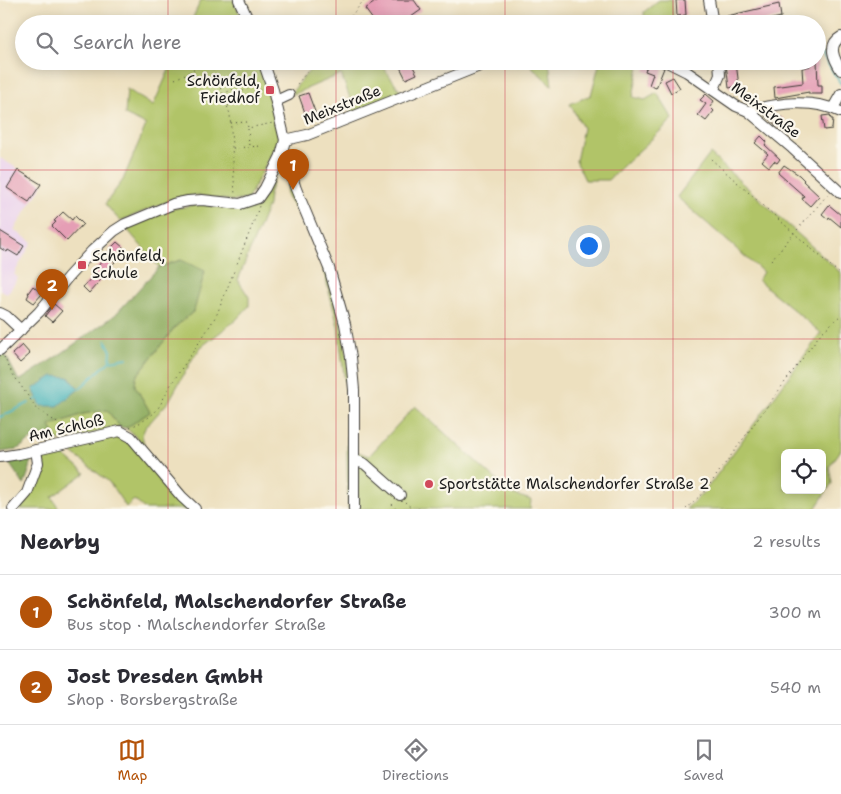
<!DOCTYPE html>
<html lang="en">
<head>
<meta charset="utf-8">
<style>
  body { margin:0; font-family:"Shantell Sans",sans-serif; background:#f2f2f3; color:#2b2b33 }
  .controls { position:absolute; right:15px; bottom:15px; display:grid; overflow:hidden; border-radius:8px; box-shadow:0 2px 12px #0003 }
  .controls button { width:45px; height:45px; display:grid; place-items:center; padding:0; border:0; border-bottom:1px solid #e1e1e2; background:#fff; color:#2b2b33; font:25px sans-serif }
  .you { position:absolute; left:588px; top:245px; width:18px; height:18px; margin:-12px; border:4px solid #fff; border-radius:50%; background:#1a73e8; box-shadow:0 0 0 8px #1a73e833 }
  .badge { display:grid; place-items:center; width:32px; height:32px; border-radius:50%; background:#b45309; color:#fff; font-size:16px; font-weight:700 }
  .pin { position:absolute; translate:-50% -41px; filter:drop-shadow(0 1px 2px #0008) }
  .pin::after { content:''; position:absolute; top:26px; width:18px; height:15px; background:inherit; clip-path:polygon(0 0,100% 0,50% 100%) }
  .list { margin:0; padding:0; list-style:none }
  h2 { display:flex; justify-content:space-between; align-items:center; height:65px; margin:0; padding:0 20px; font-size:21px }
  h2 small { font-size:16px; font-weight:400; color:#7c7c81 }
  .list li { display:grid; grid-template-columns:32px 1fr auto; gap:15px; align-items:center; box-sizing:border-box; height:75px; padding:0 20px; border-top:1px solid #e1e1e2 }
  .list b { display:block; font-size:19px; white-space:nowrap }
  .list p { margin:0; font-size:16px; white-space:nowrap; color:#7c7c81 }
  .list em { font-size:16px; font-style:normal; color:#7c7c81 }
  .icon { flex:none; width:28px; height:28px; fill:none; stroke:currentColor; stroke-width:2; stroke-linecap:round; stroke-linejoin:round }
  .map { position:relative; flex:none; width:841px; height:509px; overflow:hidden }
  .search { position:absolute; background:#fff; box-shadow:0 2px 12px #0003; left:15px; right:15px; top:15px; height:55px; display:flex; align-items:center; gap:12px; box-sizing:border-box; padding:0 18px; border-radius:28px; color:#7c7c81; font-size:19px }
  .sheet { height:215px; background:#fff }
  nav { display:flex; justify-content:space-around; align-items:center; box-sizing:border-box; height:70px; border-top:1px solid #e1e1e2; background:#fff; font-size:14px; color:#7c7c81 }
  nav a { display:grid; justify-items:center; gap:2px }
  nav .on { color:#b45309 }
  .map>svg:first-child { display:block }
  .built { fill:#ead1ed }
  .green { fill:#b1c467; stroke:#667042; fill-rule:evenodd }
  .forest { fill:#8caa5c; stroke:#54633c }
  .water { fill:#3dafb5; stroke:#2c6668 }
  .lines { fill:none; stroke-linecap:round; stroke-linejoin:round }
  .stream { stroke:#3dafb5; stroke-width:2 }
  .building { fill:#e59eb5 }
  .minor-casing { stroke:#3b3934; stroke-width:12 }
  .path { stroke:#3b3934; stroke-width:1; stroke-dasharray:1 4; stroke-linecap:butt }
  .minor { stroke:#fff; stroke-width:10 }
  .grid { fill:none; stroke:#d1495b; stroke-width:1; stroke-opacity:0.55 }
  .poi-dot { fill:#d1495b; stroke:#fbf7ec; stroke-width:2 }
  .labels { text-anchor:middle; stroke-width:4.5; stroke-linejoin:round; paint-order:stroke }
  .poi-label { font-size:15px; fill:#1c1c1c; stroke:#fbf7ec; text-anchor:start }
  .street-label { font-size:15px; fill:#1c1c1c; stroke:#fbf7ec }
</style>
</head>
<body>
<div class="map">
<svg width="841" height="509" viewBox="0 0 841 509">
  <rect width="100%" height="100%" fill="#fbf7ec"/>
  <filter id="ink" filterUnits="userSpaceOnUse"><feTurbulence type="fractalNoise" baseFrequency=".02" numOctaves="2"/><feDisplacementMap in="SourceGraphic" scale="10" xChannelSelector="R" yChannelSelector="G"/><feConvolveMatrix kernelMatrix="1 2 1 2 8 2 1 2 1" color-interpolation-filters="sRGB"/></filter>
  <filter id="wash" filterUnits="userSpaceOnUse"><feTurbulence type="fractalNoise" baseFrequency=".0096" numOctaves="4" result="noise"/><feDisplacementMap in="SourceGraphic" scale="20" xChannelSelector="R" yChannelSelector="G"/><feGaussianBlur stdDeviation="1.12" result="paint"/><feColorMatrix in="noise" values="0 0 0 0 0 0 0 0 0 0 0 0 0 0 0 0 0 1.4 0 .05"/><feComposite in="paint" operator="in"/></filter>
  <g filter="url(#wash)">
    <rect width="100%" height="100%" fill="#ede0bf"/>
    <!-- built -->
    <path class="built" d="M0,158L43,184L14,230L32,242L14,274L18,278L7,294L0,290Z"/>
    <!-- green -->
    <g class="green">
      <path d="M201,0H234L244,24H190Z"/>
      <path d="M659,0H672L674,24H645L644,12Z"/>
      <path d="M173,61H258L267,88L279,139L248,199L233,201L197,195L179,197L120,221L105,204L123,180L146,125L125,115L127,89L153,106Z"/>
      <path d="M317,61H379L402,93L350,113L351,101L341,74L294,94L292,92Z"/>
      <path d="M526,61H549L552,86Z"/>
      <path d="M600,61H640L633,97L645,100L657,93L673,119L608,180H585L576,161L583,128L570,104L591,95Z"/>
      <path d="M710,154L841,273V450L829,467L832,483L815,509H686L705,491L821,333L758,280L763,272L677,197ZM785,453H822V490H785Z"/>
      <path d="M275,177L269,194L268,205L238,280L249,297V306L236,320L201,347L193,358L169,401L145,428L142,435L144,444L126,428L150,412L135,386L136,377L175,327L194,311L181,260L159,267L126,228L165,210L200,204L235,210L249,207L264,197Z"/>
      <path d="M289,180L334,291L347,354L351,408V509H348L347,459L348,407L338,326L322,265L303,219L286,195Z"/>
      <path d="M415,406L512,494L531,500L530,509H358V452L369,456Z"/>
      <path d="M107,410L120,427L58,441L50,426L83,414Z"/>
      <path d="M118,434L128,438L191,509H145L134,500L126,507L109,482L63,446Z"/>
      <path d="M54,447L85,473L52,497L59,509H17L34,485L46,452Z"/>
    </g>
    <!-- forest -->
    <g class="forest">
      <path d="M181,260L205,271L194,311L175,327L136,377L135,386L150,412L126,428L120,427L107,410L83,414L50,426L58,441L44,443L40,434L16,450L0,452V354L4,352L19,381L62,353L115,315L159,267Z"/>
      <path d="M26,456L31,457L30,468L24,485L9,463Z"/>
    </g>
    <!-- water -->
    <path class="water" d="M53,376L69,377L79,389L58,406H41L33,389Z"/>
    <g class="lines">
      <!-- stream -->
      <g class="stream">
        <path d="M817,42L824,58L841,84"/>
        <path d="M106,341L111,351L110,361"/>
        <path d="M79,389L110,361L127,358"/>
        <path d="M35,400L38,399"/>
        <path d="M0,417L29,403"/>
      </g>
    </g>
    <g id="blocks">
      <!-- building -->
      <g class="building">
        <path d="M378,0H414L421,10L401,24H376L365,9Z"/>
        <path d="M676,0H685L686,15L677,16Z"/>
        <path d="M779,4L781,17L764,21L765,24H728L727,16Z"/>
        <path d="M397,61H410L417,74L406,79Z"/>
        <path d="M649,61L664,68L656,88L649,85L653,74L645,71Z"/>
        <path d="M810,61H817L818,85H822V94H809V92L775,98L774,87L803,83L802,68L810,66Z"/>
        <path d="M736,63L739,86L729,88L726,64Z"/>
        <path d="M673,77L680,88L671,93L665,81Z"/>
        <path d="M308,93L317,117L308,121L299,96Z"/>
        <path d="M706,94L714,101L710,107L714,111L706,121L698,115L706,104L700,100Z"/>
        <path d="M774,112L777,119L782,117L785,124L778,127L763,114Z"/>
        <path d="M830,115L831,119H833L832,129L824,130L822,116Z"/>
        <path d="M761,136L767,142L765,145L780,159L777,163L774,161L769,167L762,161L768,154L755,143Z"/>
        <path d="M784,165L799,175L804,180L803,181L819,196L810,206L802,199L804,196L778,173Z"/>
        <path d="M18,170L41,184L29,202L7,188Z"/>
        <path d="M829,205L841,215V227L829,217L828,219L822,214Z"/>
        <path d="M63,212L72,220L75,216L83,224L67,241L52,226L56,222L54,221Z"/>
        <path d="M0,231L24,246L18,256L8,250L7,252L0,248Z"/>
        <path d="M117,242L124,248L113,260L115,262L104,273L106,274L89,293L83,287L93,276L92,274L101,262L112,251L110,249Z"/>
        <path d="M33,286L42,294L34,303L27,298L29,294L28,293Z"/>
        <path d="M54,304L62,311L52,322L45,316Z"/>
        <path d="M22,345L30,354L20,363L12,354Z"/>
      </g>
    </g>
  </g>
  <g filter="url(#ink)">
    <use href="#blocks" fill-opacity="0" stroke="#3b3934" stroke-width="1"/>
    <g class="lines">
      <defs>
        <g id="minor">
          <path d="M239,0L250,24"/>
          <path d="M709,0L713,24"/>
          <path d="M841,37C827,45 834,59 841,70"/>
          <path d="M665,61L687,72L736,106L748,111L792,148L841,193"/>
          <path d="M714,89L720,75L719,61"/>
          <path d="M276,101L289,95"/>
          <path d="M833,108L841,94"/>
          <path d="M748,111C778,103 812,98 841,112"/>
          <path d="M285,140L307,135L492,61"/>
          <path d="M281,156L287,161L296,189L329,268L345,324L351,357L354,390V509"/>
          <path d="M0,313L6,316L21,330"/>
          <path d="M0,350L39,312L68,277L92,251L114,231L125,224L173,204L188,201L202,200L240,204L258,198L265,188L281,156L285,140L273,90L263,61"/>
          <path d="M0,457L19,454L120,431L131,437L182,497L195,509"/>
          <path d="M355,460L365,464L400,495"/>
          <path d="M13,509L27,493L38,463L36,450"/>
        </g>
      </defs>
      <!-- minor casing -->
      <use href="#minor" class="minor-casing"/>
      <!-- path -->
      <g class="path">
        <path d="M345,24L364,0"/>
        <path d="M175,79L208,63L214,71L230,114L235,195"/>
        <path d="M294,88L316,61"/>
        <path d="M223,94L257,78"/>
        <path d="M225,100L259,83"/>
        <path d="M228,106L262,89"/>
        <path d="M231,123L247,122L248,128L273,123"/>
        <path d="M248,129L249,147"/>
        <path d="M233,148L261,146"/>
        <path d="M711,159L841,275"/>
        <path d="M771,260L829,193"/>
        <path d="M4,357L12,373L37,409L72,433"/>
        <path d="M130,427C139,424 147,419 154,413C162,405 165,393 172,383C187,360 203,338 217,314L256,216L259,206"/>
        <path d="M405,502L413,509"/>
        <path d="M392,504L396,509"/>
        <path d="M418,509L419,508"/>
        <path d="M686,509L705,491L821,333L841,315"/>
      </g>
      <!-- minor -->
      <use href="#minor" class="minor"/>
    </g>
  </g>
  <!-- grid -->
  <path class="grid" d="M168,0V24M336,0V24M505,0V24M673,0V24M168,61V509M336,61V509M505,61V509M673,61V509M0,170H841M0,339H841"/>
  <!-- markers -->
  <g class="poi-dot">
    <rect x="265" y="85" width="10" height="10" rx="2.5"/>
    <rect x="77" y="260" width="10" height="10" rx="2.5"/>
    <circle cx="429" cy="484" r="5"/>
  </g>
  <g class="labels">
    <!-- poi labels -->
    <g class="poi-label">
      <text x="260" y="86" text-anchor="end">Schönfeld,<tspan x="260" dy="17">Friedhof</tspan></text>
      <text x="92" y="261">Schönfeld,<tspan x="92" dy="17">Schule</tspan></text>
      <text x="439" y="489">Sportstätte Malschendorfer Straße 2</text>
    </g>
    <!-- street labels -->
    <g class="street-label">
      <text transform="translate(342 105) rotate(-22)" y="5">Meixstraße</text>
      <text transform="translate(766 110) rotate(37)" y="5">Meixstraße</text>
      <text transform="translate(66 428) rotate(-13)" y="5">Am Schloß</text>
    </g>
  </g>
</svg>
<div class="controls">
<button><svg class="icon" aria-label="locate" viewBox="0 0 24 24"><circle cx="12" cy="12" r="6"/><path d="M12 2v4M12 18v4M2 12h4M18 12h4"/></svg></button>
</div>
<div class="you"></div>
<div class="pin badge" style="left:293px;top:190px">1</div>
<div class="pin badge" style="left:52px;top:310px">2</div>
<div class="search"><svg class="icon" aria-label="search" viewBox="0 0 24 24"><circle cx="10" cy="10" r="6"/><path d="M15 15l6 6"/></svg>Search here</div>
</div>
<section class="sheet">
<h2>Nearby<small>2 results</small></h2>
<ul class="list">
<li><span class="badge">1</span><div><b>Schönfeld, Malschendorfer Straße</b><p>Bus stop · Malschendorfer Straße</p></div><em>300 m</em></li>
<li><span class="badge">2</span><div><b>Jost Dresden GmbH</b><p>Shop · Borsbergstraße</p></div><em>540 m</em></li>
</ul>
</section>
<nav>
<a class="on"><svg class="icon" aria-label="map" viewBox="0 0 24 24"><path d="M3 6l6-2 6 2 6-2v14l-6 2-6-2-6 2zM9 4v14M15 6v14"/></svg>Map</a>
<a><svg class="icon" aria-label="directions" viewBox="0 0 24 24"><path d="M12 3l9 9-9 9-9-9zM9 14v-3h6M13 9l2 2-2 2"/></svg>Directions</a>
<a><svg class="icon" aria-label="saved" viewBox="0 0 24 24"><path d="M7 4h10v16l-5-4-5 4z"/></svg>Saved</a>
</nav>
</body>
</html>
